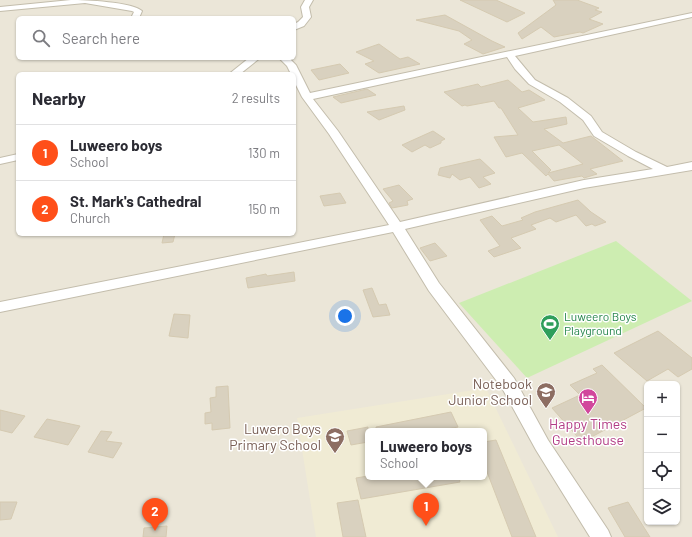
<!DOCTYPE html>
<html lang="en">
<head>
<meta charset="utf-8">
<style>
  body { margin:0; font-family:Barlow,sans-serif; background:#f7f7f7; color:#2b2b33 }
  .controls { position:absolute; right:12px; bottom:12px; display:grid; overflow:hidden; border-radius:6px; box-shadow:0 1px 3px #0004 }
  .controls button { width:36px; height:36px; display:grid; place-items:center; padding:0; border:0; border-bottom:1px solid #e1e1e2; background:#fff; color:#2b2b33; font:20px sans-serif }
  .you { position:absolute; left:345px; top:316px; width:14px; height:14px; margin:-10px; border:3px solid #fff; border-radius:50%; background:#1a73e8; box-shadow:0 0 0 6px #1a73e833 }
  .badge { display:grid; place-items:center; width:26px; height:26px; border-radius:50%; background:#ff4f19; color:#fff; font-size:13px; font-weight:700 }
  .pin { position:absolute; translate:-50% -33px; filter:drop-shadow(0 1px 2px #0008) }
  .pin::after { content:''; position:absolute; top:21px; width:14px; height:12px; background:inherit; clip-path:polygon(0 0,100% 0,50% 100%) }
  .popup { position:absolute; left:365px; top:428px; width:122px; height:52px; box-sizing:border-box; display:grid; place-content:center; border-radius:6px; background:#fff; filter:drop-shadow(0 1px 3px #0005); font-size:13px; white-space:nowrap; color:#7c7c81 }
  .popup b { font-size:15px; color:#2b2b33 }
  .popup::after { content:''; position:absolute; left:50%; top:100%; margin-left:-8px; border:8px solid transparent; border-top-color:#fff }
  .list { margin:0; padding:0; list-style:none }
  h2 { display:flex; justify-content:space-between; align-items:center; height:52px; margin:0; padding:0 16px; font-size:17px }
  h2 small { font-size:13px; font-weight:400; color:#7c7c81 }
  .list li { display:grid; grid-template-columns:26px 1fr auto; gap:12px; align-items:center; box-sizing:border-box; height:56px; padding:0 16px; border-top:1px solid #e1e1e2 }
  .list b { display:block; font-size:15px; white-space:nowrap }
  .list p { margin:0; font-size:13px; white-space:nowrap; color:#7c7c81 }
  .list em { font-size:13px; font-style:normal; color:#7c7c81 }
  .icon { flex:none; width:22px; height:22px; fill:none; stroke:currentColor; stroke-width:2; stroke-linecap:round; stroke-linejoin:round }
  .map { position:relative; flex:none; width:692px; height:537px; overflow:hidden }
  .search { position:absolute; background:#fff; box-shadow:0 1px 3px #0004; left:16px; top:16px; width:280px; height:44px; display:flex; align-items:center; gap:10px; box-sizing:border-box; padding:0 14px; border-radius:6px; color:#7c7c81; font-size:15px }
  .panel { position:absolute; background:#fff; box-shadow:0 1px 3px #0004; left:16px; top:72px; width:280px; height:164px; border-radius:6px }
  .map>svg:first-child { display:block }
  .residential { fill:#ebe6d8; fill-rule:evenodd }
  .education { fill:#f0ebd4; fill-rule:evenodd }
  .green { fill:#cdedb1 }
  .building { fill:#d9d1bf; stroke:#d5cab1; fill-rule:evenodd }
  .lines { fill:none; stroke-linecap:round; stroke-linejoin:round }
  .minor-casing { stroke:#c3bdac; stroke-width:2 }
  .minor { fill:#fff; fill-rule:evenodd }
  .labels { text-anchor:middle; stroke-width:3; stroke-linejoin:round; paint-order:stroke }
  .leisure-label { font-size:12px; fill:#27864d; stroke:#fff; text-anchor:start }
  .near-education-label { font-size:14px; fill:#785e54; stroke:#fff; text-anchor:end }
  .near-hotel-label { font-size:14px; fill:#b23c85; stroke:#fff }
</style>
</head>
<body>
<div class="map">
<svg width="692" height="537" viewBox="0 0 692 537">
  <rect width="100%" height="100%" fill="#f6f4eb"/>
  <!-- residential -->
  <path class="residential" d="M0,0H692V537H0ZM18,18H294V58H18ZM18,74H294V234H18ZM647,384H677V522H647ZM368,431H484V477H368Z"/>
  <!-- education -->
  <path class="education" d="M486,388L558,537H316L297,418ZM368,431H484V477H368Z"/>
  <!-- green -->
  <path class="green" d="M616,241L692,301L527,378L459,303Z"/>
  <!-- building -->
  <g class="building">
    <path d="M460,0H496L525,13L507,22Z"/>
    <path d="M553,0H577L599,8L595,10L602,12L589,19L603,24L583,33L580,32L554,37L541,27L522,39L518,33L556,5Z"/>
    <path d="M445,15L492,41L505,47L483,54L464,44L472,40L459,31L416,20Z"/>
    <path d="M379,44L397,57L400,59L408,57L420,64L379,73L365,64L374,61L356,52Z"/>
    <path d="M340,64L349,73L319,80L311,70Z"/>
    <path d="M508,80L522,92L529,90L545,100L518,108L533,122L566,117L567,124L544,129L563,143L591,136L623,161L590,169L597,174L584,178L582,176L554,181L548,174L546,176L522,153L506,157L494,137L518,135L501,108H499L494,101L467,106L465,105L462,106L444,92L478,84L481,87ZM559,145L583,164L548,173L551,170L532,151Z"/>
    <path d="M367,89L376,95L341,103L333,97Z"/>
    <path d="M404,106L405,110L379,120L367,112Z"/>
    <path d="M433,131L445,139L441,141V143L430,148L425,145L412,152L402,145Z"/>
    <path d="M480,159L495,173L483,177L491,184L479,188L470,177L460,180L452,174L450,178L438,175L440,168Z"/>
    <path d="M399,185L413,199L407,201L408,205L392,208L389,203L393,201L383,189Z"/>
    <path d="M340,193L346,203L324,206L320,196Z"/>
    <path d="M578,200L591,212L606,222L595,226L592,224L586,226L576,215L556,222L550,218L531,225L536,229L511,238L521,248L494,257L488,251L500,246L480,220L492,216L502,226L523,220L521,218L535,212Z"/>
    <path d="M164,234H175L173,242L162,243Z"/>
    <path d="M435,243L447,256L430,261L420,248Z"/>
    <path d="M294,272L295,281L248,288L246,278L266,274L267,276Z"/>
    <path d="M372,288L379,305L386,304L390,315L373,317L363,290Z"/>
    <path d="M174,314L190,315L188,338L169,336Z"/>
    <path d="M658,331L692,358V369L678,377L668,369L647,381L614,353Z"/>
    <path d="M602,365L646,408L582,442L552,408L580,395L570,385L597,373L593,369Z"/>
    <path d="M228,386L230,428L212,430V423L205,424V413L211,412L210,398L216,397V387Z"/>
    <path d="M0,410L25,416L12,433L0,430Z"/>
    <path d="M451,412L458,427L437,431H376V427Z"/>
    <path d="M47,419L80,426L68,445L34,437Z"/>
    <path d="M368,427V442L351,445L347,431Z"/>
    <path d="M101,431L112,432L106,441L122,443L113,458L88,452Z"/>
    <path d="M496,440L536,537H512L484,464V442Z"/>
    <path d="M368,476V477H459L460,482L361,499L356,478Z"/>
    <path d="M358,500L366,537H343L337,503Z"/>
    <path d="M0,502H17L11,519L0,520Z"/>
    <path d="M628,502L650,537H625L608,508Z"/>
    <path d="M167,526L166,537H143L144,528Z"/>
  </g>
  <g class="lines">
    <defs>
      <g id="minor">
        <path d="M71,0C85,0 133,2 142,11L139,18H131L134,12L132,11L85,3L0,11V7Z"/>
        <path d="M305,0H313L309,7L311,17L304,26L294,30V24L298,22L303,17L301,7Z"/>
        <path d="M692,13V17L515,56L535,80L568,98L591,116L602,132L636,152L667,167L692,162V170L584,188L405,229L439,283L514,378L548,440L608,530L611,537H590L536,450L502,388L429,291L393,232L0,312V302L389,225L329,134L302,97L294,81V74H291L287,66L279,58H289L296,65L310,93ZM507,57L515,69L529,84L560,102L583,120L594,136L628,156L653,169L584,180L400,222L338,131L313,99Z"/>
        <path d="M249,58H260L240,74H229Z"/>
        <path d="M18,154V160L0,164V158Z"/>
      </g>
    </defs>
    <!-- minor casing -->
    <use href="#minor" class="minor-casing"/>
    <!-- minor -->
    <use href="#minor" class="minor"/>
  </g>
  <!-- icons -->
  <defs>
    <symbol id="stadium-pin" viewBox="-11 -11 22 30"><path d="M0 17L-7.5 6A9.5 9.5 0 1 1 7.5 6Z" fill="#2e9e5b" stroke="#fff"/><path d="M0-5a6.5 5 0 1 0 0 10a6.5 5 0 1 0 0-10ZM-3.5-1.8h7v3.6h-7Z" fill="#fff"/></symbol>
    <symbol id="school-pin" viewBox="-11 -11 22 30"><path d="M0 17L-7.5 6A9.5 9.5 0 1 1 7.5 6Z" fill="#8d6e63" stroke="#fff"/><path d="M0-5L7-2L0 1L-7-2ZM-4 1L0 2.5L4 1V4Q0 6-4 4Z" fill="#fff"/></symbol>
    <symbol id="hotel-pin" viewBox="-11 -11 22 30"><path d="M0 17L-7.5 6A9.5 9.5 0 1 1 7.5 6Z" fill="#d1479c" stroke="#fff"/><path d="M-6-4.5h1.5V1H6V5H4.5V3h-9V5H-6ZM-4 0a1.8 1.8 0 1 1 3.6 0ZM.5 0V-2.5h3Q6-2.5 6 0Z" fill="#fff"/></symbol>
  </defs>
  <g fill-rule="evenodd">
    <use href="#stadium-pin" x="539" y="313" width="22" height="30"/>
    <use href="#school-pin" x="535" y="381" width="22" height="30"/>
    <use href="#hotel-pin" x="577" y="387" width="22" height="30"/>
    <use href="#school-pin" x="324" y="426" width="22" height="30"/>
  </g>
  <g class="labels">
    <!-- leisure labels -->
    <g class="leisure-label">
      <text x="564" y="321">Luweero Boys<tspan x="564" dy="14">Playground</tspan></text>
    </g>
    <!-- near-education labels -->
    <g class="near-education-label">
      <text x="532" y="389">Notebook<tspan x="532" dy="16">Junior School</tspan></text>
      <text x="321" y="434">Luwero Boys<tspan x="321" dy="16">Primary School</tspan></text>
    </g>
    <!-- near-hotel labels -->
    <g class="near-hotel-label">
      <text x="588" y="429">Happy Times<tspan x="588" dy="16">Guesthouse</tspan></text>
    </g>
  </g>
</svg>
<div class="controls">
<button>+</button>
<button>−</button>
<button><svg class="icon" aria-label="locate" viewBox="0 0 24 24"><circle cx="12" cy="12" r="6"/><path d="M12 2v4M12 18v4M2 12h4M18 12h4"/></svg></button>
<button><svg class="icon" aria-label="layers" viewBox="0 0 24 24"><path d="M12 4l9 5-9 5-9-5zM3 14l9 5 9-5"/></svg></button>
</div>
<div class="you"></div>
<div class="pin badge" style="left:426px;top:526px">1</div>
<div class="popup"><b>Luweero boys</b>School</div>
<div class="pin badge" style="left:155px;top:531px">2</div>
<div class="search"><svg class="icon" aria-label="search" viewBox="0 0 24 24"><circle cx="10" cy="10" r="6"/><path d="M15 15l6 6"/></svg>Search here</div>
<section class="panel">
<h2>Nearby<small>2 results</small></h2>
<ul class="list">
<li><span class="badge">1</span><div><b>Luweero boys</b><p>School</p></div><em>130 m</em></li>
<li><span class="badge">2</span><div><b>St. Mark's Cathedral</b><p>Church</p></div><em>150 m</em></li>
</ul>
</section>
</div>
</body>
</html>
